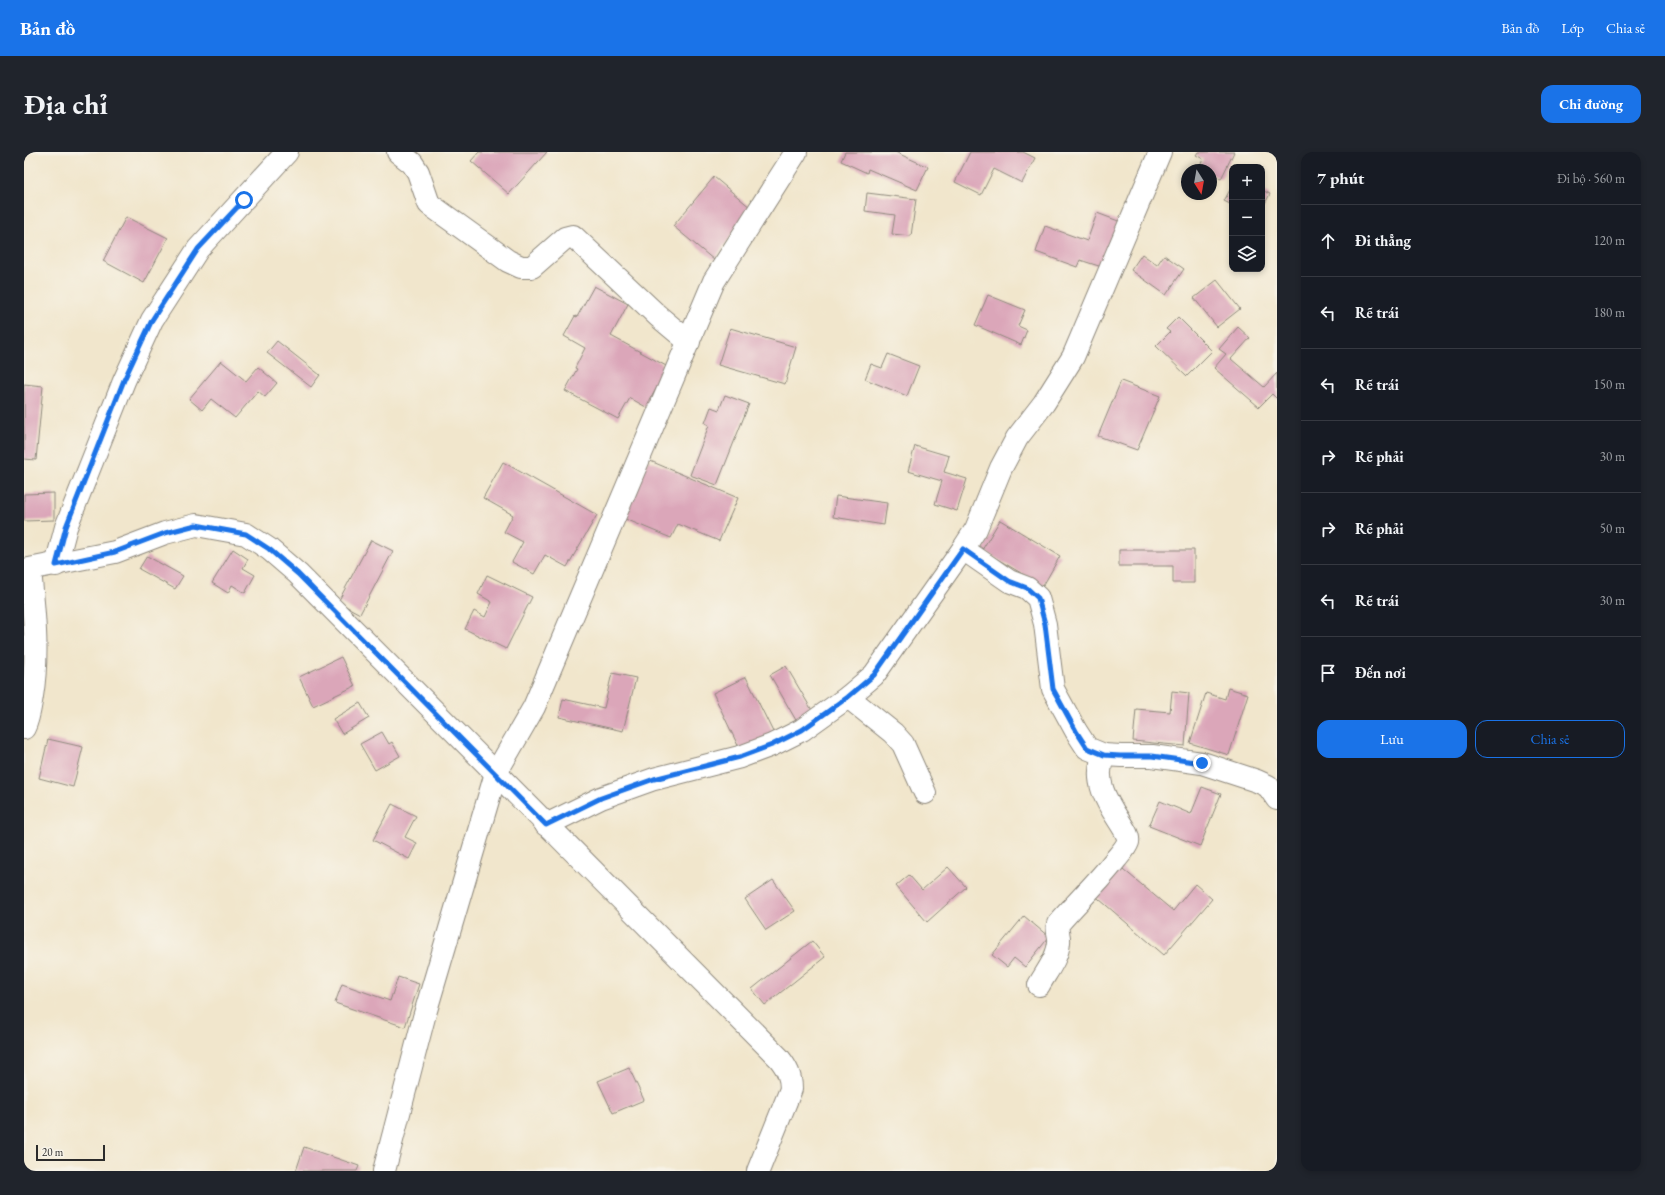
<!DOCTYPE html>
<html lang="vi">
<head>
<meta charset="utf-8">
<style>
  body { margin:0; font-family:"EB Garamond",serif; background:#20242c; color:#f1f3f6 }
  .controls { position:absolute; right:12px; top:12px; display:grid; overflow:hidden; border-radius:8px; box-shadow:0 2px 6px #0003 }
  .controls button { width:36px; height:36px; display:grid; place-items:center; padding:0; border:0; border-bottom:1px solid #363941; background:#171b24; color:#f1f3f6; font:20px sans-serif }
  .compass { position:absolute; left:1157px; top:12px; width:36px; height:36px; border-radius:50%; background:#171b24; box-shadow:0 2px 6px #0003; rotate:169deg }
  .scale { position:absolute; left:12px; bottom:10px; width:69px; box-sizing:border-box; padding-left:4px; border:2px solid #2b2b2b; border-top:0; font-size:11px; line-height:14px; white-space:nowrap; color:#2b2b2b; -webkit-text-stroke:3px #f7f3e8; paint-order:stroke }
  .stop { position:absolute; width:12px; height:12px; margin:-9px; border:3px solid #1a73e8; border-radius:50%; background:#fff }
  .stop.end { background:#1a73e8; border-color:#fff; box-shadow:0 1px 4px #0008 }
  .list { margin:0; padding:0; list-style:none }
  h2 { display:flex; justify-content:space-between; align-items:center; height:52px; margin:0; padding:0 16px; font-size:17px }
  h2 small { font-size:13px; font-weight:400; color:#9ea1a6 }
  .list li { display:grid; grid-template-columns:26px 1fr auto; gap:12px; align-items:center; box-sizing:border-box; height:72px; padding:0 16px; border-top:1px solid #363941 }
  .list b { display:block; font-size:15px; white-space:nowrap }
  .list em { font-size:13px; font-style:normal; color:#9ea1a6 }
  .actions { display:flex; gap:8px; padding:12px 16px }
  .actions a { flex:1; padding:9px 0; border:1px solid #1a73e8; border-radius:12px; text-align:center; font-size:14px; color:#1a73e8 }
  .actions .main { background:#1a73e8; color:#fff }
  .icon { flex:none; width:22px; height:22px; fill:none; stroke:currentColor; stroke-width:2; stroke-linecap:round; stroke-linejoin:round }
  .map { position:relative; flex:none; width:1253px; height:1019px; overflow:hidden; border-radius:12px }
  header { display:flex; align-items:center; gap:24px; box-sizing:border-box; height:56px; padding:0 20px; background:#1a73e8; color:#fff }
  header strong { font-size:19px }
  nav { display:flex; gap:22px; margin-inline-start:auto; font-size:14px }
  .intro { display:flex; align-items:center; justify-content:space-between; box-sizing:border-box; height:96px; padding:0 24px }
  h1 { margin:0; font-size:28px }
  .button { padding:10px 18px; border-radius:12px; background:#1a73e8; color:#fff; font-size:14px; font-weight:700 }
  main { display:flex; gap:24px; padding:0 24px }
  aside { flex:1; background:#171b24; border-radius:12px; box-shadow:0 2px 6px #0003 }
  .map>svg:first-child { display:block }
  .building { fill:#dba6b9 }
  .lines { fill:none; stroke-linecap:round; stroke-linejoin:round }
  .minor-casing { stroke:#8e887c; stroke-width:24 }
  .minor { stroke:#fff; stroke-width:22 }
  .route { stroke:#1a73e8; stroke-width:5 }
</style>
</head>
<body>
<header>
<strong>Bản đồ</strong>
<nav><a>Bản đồ</a><a>Lớp</a><a>Chia sẻ</a></nav>
</header>
<div class="intro"><h1>Địa chỉ</h1><a class="button">Chỉ đường</a></div>
<main>
<div class="map">
<svg width="1253" height="1019" viewBox="0 0 1253 1019">
  <rect width="100%" height="100%" fill="#f7f3e8"/>
  <filter id="ink" filterUnits="userSpaceOnUse"><feTurbulence type="fractalNoise" baseFrequency=".025" numOctaves="2"/><feDisplacementMap in="SourceGraphic" scale="8" xChannelSelector="R" yChannelSelector="G"/><feConvolveMatrix kernelMatrix="1 2 1 2 8 2 1 2 1" color-interpolation-filters="sRGB"/></filter>
  <filter id="wash" filterUnits="userSpaceOnUse"><feTurbulence type="fractalNoise" baseFrequency=".012" numOctaves="4" result="noise"/><feDisplacementMap in="SourceGraphic" scale="16" xChannelSelector="R" yChannelSelector="G"/><feGaussianBlur stdDeviation="0.9" result="paint"/><feColorMatrix in="noise" values="0 0 0 0 0 0 0 0 0 0 0 0 0 0 0 0 0 1.4 0 .05"/><feComposite in="paint" operator="in"/></filter>
  <g filter="url(#wash)">
    <rect width="100%" height="100%" fill="#f1e6cc"/>
    <g id="blocks">
      <!-- building -->
      <g class="building">
        <path d="M455,0H523L485,42L447,9Z"/>
        <path d="M821,0H871L904,15L893,38L844,17L843,21L817,9Z"/>
        <path d="M946,0H999L1011,6L998,31L970,17L957,43L931,30Z"/>
        <path d="M1174,0H1210L1197,27L1187,22V18L1175,17L1179,7L1172,3Z"/>
        <path d="M690,25L727,56L690,108L649,74Z"/>
        <path d="M1208,34V53L1200,49Z"/>
        <path d="M1238,38L1246,42L1238,57Z"/>
        <path d="M843,41L892,47L887,84L868,82L871,63L841,59Z"/>
        <path d="M1073,61L1097,70L1081,116L1056,108L1053,115L1012,100L1021,74L1063,89Z"/>
        <path d="M102,65L144,86L120,131L79,109Z"/>
        <path d="M1118,102L1133,113L1140,103L1160,117L1142,143L1107,118Z"/>
        <path d="M1193,128L1216,157L1193,175L1170,146Z"/>
        <path d="M570,134L604,152L587,184L644,215L622,255L606,246L594,267L541,239L553,217L551,216L561,196L540,184L551,164L553,165Z"/>
        <path d="M964,143L1001,158L994,174L1003,178L997,193L951,173Z"/>
        <path d="M1154,165L1188,199L1163,224L1132,194L1146,180L1142,177Z"/>
        <path d="M1214,175L1226,186L1207,207L1240,235L1253,221V247L1248,242L1235,255L1190,216L1202,202L1195,197Z"/>
        <path d="M706,176L772,195L761,232L694,213Z"/>
        <path d="M253,189L296,223L287,235L243,201Z"/>
        <path d="M864,202L895,214L883,244L841,227L847,212L858,216Z"/>
        <path d="M197,209L222,229L234,215L253,231L241,245L234,239L211,266L187,247L178,258L165,247Z"/>
        <path d="M1097,229L1136,244L1113,298L1074,284Z"/>
        <path d="M0,232L19,234L12,308L0,307Z"/>
        <path d="M701,243L725,252L693,333L666,323L685,273L681,271L687,255L695,258Z"/>
        <path d="M891,294L925,304L920,320L943,327L933,359L911,352L918,329L884,319Z"/>
        <path d="M624,308L714,346L695,389L654,372L647,386L599,366Z"/>
        <path d="M479,310L573,363L543,415L521,403L510,422L488,410L499,390L480,380L489,363L459,346Z"/>
        <path d="M30,341V368L0,369V342Z"/>
        <path d="M812,344L863,351L860,373L809,365Z"/>
        <path d="M976,368L1036,404L1019,434L958,398Z"/>
        <path d="M347,388L369,399L336,462L314,450Z"/>
        <path d="M209,397L224,407L219,416L231,423L221,441L208,433L204,441L188,431Z"/>
        <path d="M1095,398H1170V431H1149V414H1095Z"/>
        <path d="M123,404L159,424L151,437L115,417Z"/>
        <path d="M463,423L508,445L482,497L441,477L450,459L461,465L468,450L454,442Z"/>
        <path d="M317,505L331,534L289,554L275,525Z"/>
        <path d="M762,514L789,560L773,570L746,523Z"/>
        <path d="M588,521L612,526L599,579L535,565L539,547L580,556Z"/>
        <path d="M722,525L751,584L717,600L689,541Z"/>
        <path d="M1204,536L1224,542L1205,603L1166,591L1182,541L1201,547Z"/>
        <path d="M1148,539L1165,541L1161,594L1109,589L1112,557L1146,560Z"/>
        <path d="M336,551L345,566L318,582L309,567Z"/>
        <path d="M358,580L365,592L368,590L376,604L351,618L336,592Z"/>
        <path d="M24,587L59,595L49,635L15,626Z"/>
        <path d="M1178,635L1197,642L1176,694L1125,674L1136,649L1167,662Z"/>
        <path d="M368,652L392,664L381,685L393,691L385,707L349,688Z"/>
        <path d="M1093,712L1149,759L1171,732L1188,747L1140,803L1068,741Z"/>
        <path d="M924,715L942,735L903,770L872,734L885,723L898,738Z"/>
        <path d="M749,728L771,759L742,778L721,747Z"/>
        <path d="M1000,764L1025,785L1001,815L990,806L983,815L968,803Z"/>
        <path d="M788,789L801,805L741,853L728,837Z"/>
        <path d="M374,825L395,832L381,875L311,851L318,832L366,849Z"/>
        <path d="M605,916L620,948L589,961L574,929Z"/>
        <path d="M280,995L335,1014L333,1019H272Z"/>
      </g>
    </g>
  </g>
  <g filter="url(#ink)">
    <use href="#blocks" fill-opacity="0" stroke="#8e887c" stroke-width="1"/>
    <g class="lines">
      <defs>
        <g id="minor">
          <path d="M374,0L388,11L394,20L405,52L484,109L497,115H508L541,86L549,84L634,164L665,190"/>
          <path d="M939,397L952,377L977,316L993,286L1020,251L1049,205L1136,0"/>
          <path d="M32,413L42,375L100,229L128,168L174,97L263,0"/>
          <path d="M0,418L91,400L141,381L172,373L222,382L245,397L274,422L755,906C763,916 767,924 767,937L734,1019"/>
          <path d="M824,545L869,581L879,592L901,641"/>
          <path d="M0,576C5,566 6,555 8,544C15,502 10,460 6,418"/>
          <path d="M522,673L577,646L630,627L716,605L748,593L778,578L824,545L850,523L939,397L985,429L1003,436L1014,446L1021,472L1029,537L1052,579L1063,596L1080,603L1097,604H1128L1178,611L1233,629L1244,634L1253,647"/>
          <path d="M1015,833C1022,820 1034,806 1035,790C1036,783 1032,779 1034,772C1053,750 1074,730 1092,707C1096,702 1102,696 1104,690C1108,676 1062,641 1080,603"/>
          <path d="M360,1019L400,865L472,621L510,555L690,129L772,0"/>
        </g>
      </defs>
      <!-- minor casing -->
      <use href="#minor" class="minor-casing"/>
      <!-- minor -->
      <use href="#minor" class="minor"/>
    </g>
  </g>
  <g class="lines" filter="url(#ink)">
    <!-- route -->
    <path class="route" d="M220,48L174,97L128,168L100,228L42,375L32,413L91,400L141,381L172,373L222,382L245,397L274,422L522,673L577,646L630,627L716,605L748,593L778,578L824,545L850,523L939,397L985,429L1003,436L1014,446L1021,472L1029,537L1052,579L1063,596L1080,603L1096,604H1128L1178,611"/>
  </g>
</svg>
<div class="controls">
<button>+</button>
<button>−</button>
<button><svg class="icon" aria-label="layers" viewBox="0 0 24 24"><path d="M12 4l9 5-9 5-9-5zM3 14l9 5 9-5"/></svg></button>
</div>
<svg class="compass" viewBox="-18 -18 36 36"><path d="M0-13l5 13h-10z" fill="#e53935"/><path d="M0 13l5-13h-10z" fill="#9ea1a6"/></svg>
<div class="scale">20 m</div>
<div class="stop" style="left:220px;top:48px"></div>
<div class="stop end" style="left:1178px;top:611px"></div>
</div>
<aside>
<h2>7 phút<small>Đi bộ · 560 m</small></h2>
<ul class="list">
<li><svg class="icon" aria-label="ahead" viewBox="0 0 24 24"><path d="M12 20V5M6 11l6-6 6 6"/></svg><div><b>Đi thẳng</b></div><em>120 m</em></li>
<li><svg class="icon" aria-label="left" viewBox="0 0 24 24"><path d="M17 20v-9H6M10 6l-5 5 5 5"/></svg><div><b>Rẽ trái</b></div><em>180 m</em></li>
<li><svg class="icon" aria-label="left" viewBox="0 0 24 24"><path d="M17 20v-9H6M10 6l-5 5 5 5"/></svg><div><b>Rẽ trái</b></div><em>150 m</em></li>
<li><svg class="icon" aria-label="right" viewBox="0 0 24 24"><path d="M7 20v-9h11M14 6l5 5-5 5"/></svg><div><b>Rẽ phải</b></div><em>30 m</em></li>
<li><svg class="icon" aria-label="right" viewBox="0 0 24 24"><path d="M7 20v-9h11M14 6l5 5-5 5"/></svg><div><b>Rẽ phải</b></div><em>50 m</em></li>
<li><svg class="icon" aria-label="left" viewBox="0 0 24 24"><path d="M17 20v-9H6M10 6l-5 5 5 5"/></svg><div><b>Rẽ trái</b></div><em>30 m</em></li>
<li><svg class="icon" aria-label="arrive" viewBox="0 0 24 24"><path d="M6 21V4h12l-3 4 3 4H6"/></svg><div><b>Đến nơi</b></div></li>
</ul>
<div class="actions"><a class="main">Lưu</a><a>Chia sẻ</a></div>
</aside>
</main>
</body>
</html>
